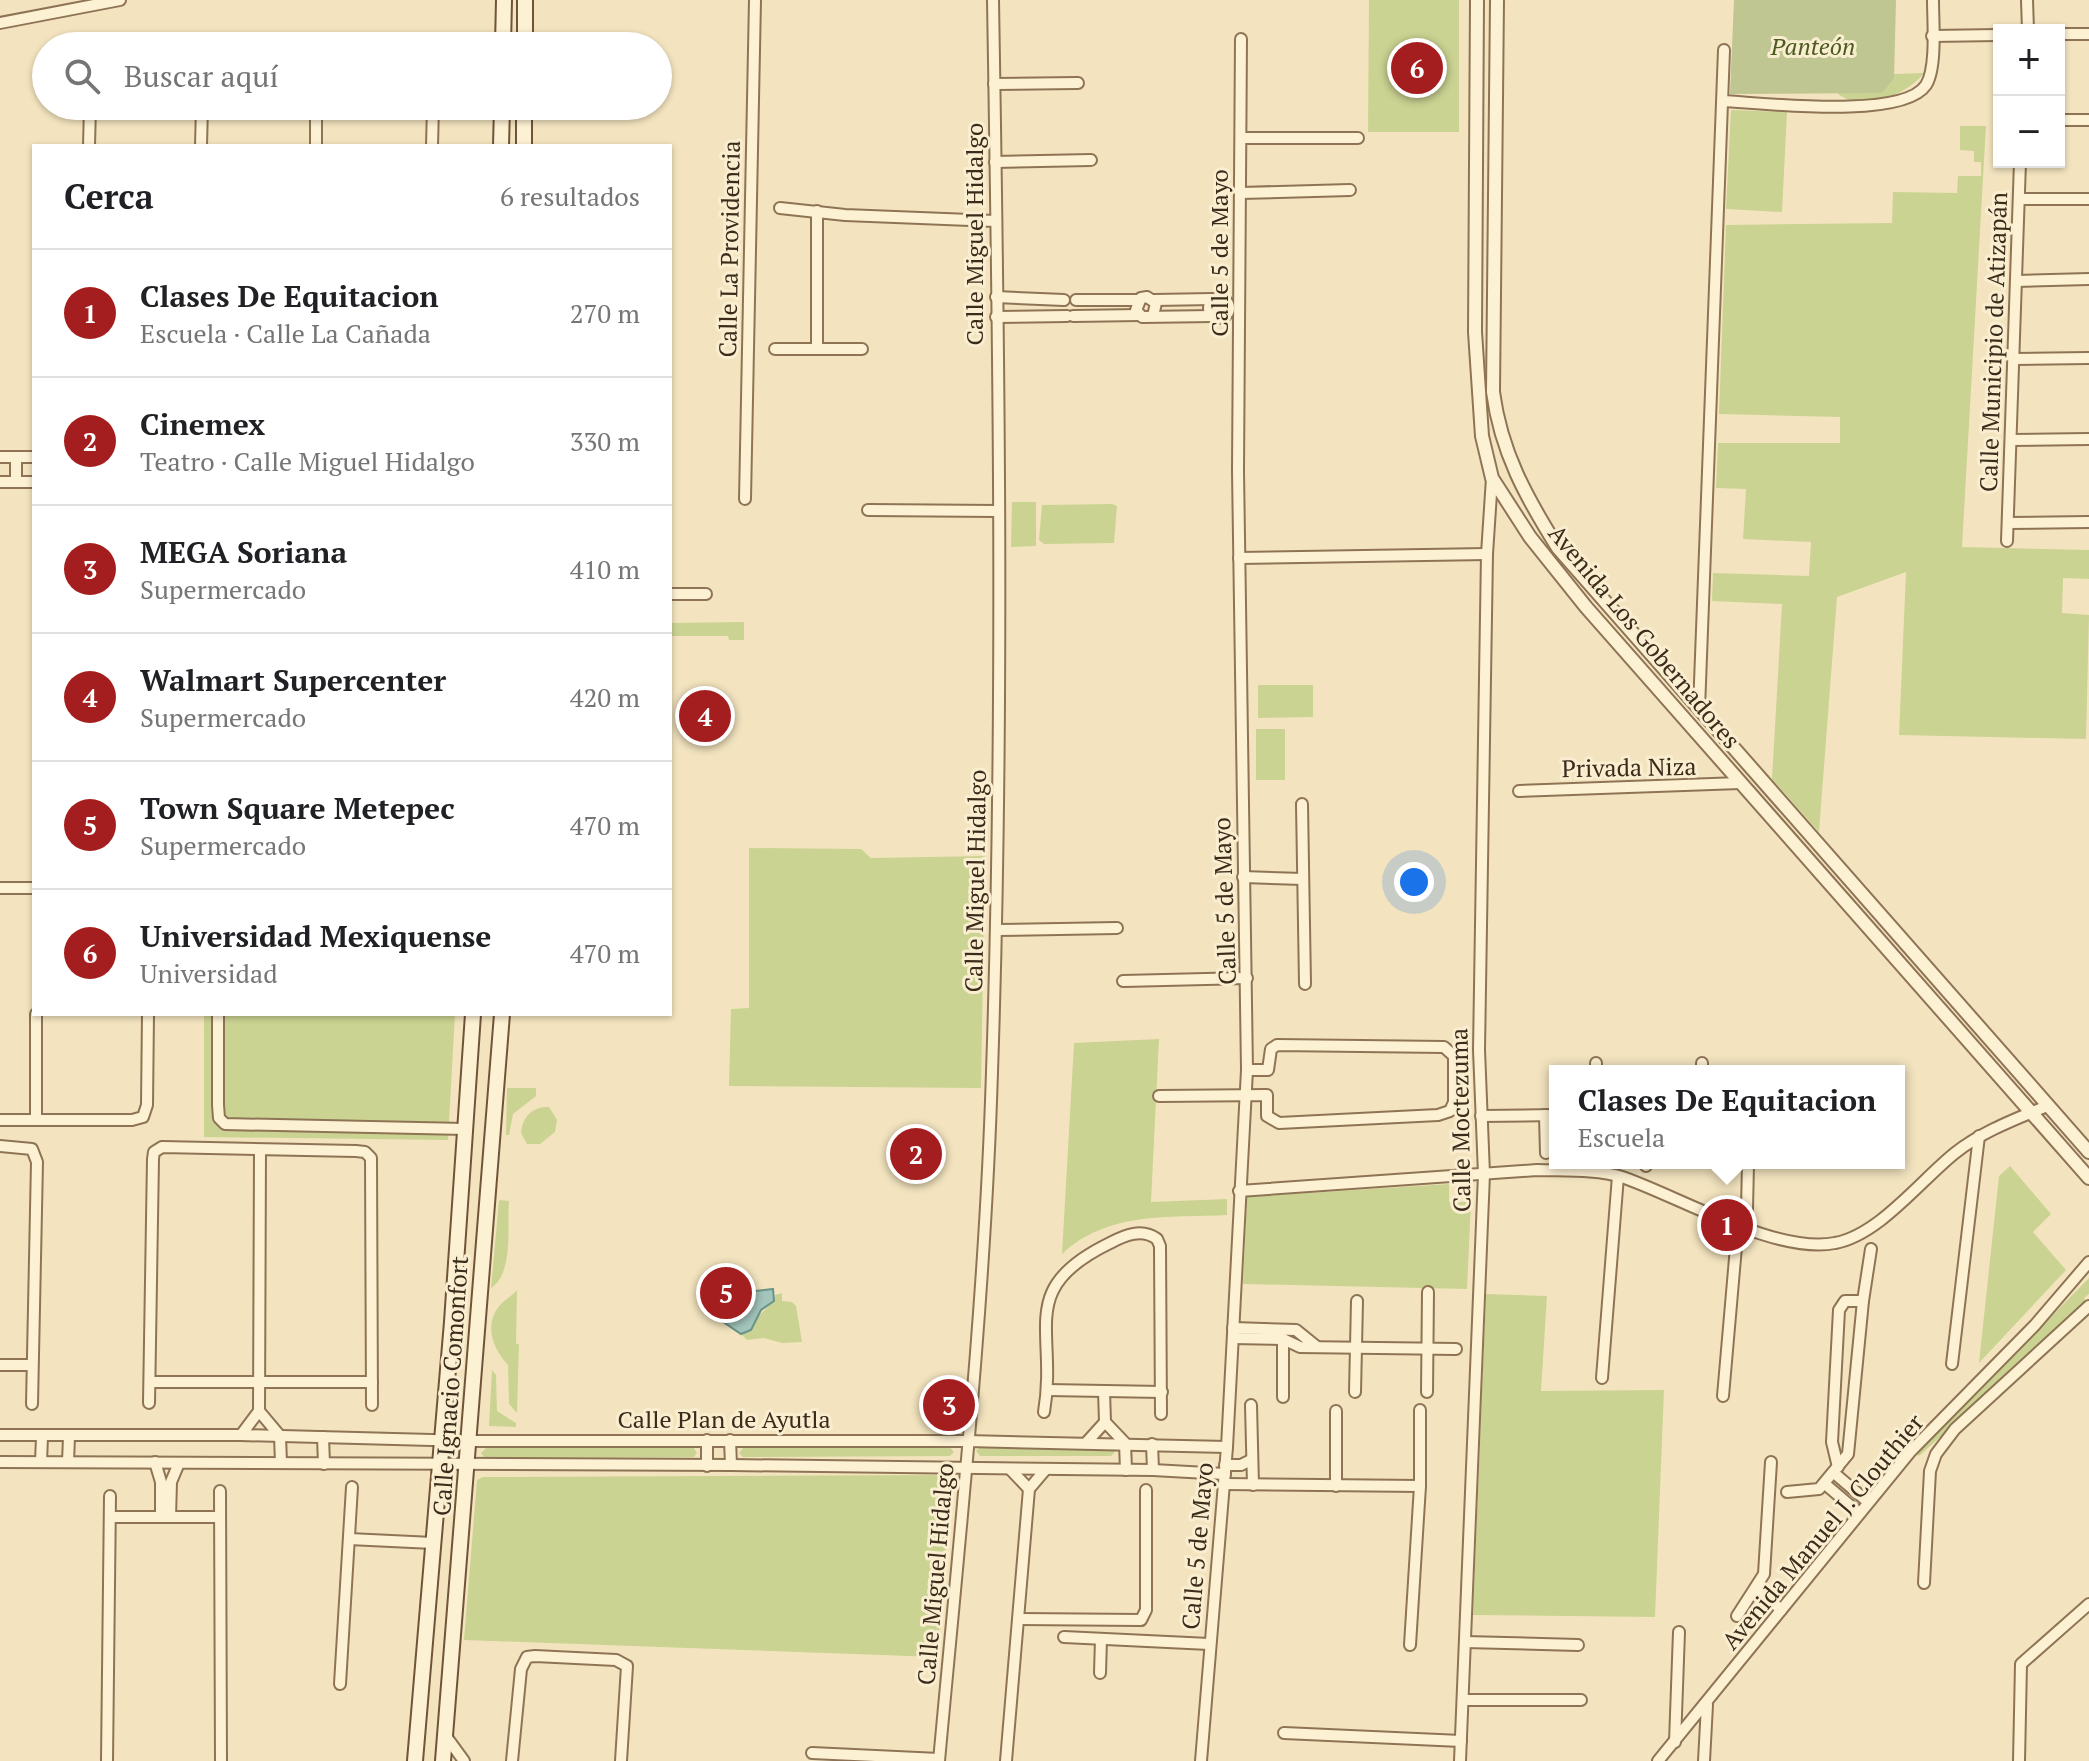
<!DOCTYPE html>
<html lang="es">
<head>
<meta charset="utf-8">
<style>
  body { margin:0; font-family:"PT Serif",serif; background:#f6f6f6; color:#202124 }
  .controls { position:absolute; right:24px; top:24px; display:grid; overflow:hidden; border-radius:0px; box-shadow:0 2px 6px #0004 }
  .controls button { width:72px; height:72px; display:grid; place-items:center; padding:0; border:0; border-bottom:2px solid #e0e0e0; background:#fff; color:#202124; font:40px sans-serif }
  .you { position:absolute; left:1414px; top:882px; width:28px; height:28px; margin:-20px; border:6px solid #fff; border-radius:50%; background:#1a73e8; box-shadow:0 0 0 12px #1a73e833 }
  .badge { display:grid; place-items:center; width:52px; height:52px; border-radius:50%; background:#a51e1f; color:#fff; font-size:26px; font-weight:700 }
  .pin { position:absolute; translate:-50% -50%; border:4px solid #fff; box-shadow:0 2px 8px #0006 }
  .popup { position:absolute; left:1549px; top:1065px; width:356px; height:104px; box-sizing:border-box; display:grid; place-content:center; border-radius:0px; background:#fff; filter:drop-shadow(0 2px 6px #0005); font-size:26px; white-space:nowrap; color:#757577 }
  .popup b { font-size:30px; color:#202124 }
  .popup::after { content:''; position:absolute; left:50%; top:100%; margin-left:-16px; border:16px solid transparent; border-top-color:#fff }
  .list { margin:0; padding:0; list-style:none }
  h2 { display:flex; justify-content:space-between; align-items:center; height:104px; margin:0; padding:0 32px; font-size:34px }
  h2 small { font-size:26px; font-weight:400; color:#757577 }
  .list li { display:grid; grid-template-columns:52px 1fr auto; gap:24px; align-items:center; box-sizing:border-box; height:128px; padding:0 32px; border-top:2px solid #e0e0e0 }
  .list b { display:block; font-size:30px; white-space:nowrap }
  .list p { margin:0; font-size:26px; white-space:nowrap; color:#757577 }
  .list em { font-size:26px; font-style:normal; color:#757577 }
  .icon { flex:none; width:44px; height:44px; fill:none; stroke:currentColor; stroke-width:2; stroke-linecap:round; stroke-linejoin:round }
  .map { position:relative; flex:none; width:2089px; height:1761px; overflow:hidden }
  .search { position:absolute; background:#fff; box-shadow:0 2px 6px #0004; left:32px; top:32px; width:640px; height:88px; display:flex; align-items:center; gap:20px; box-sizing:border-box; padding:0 28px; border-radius:44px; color:#757577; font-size:30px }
  .panel { position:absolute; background:#fff; box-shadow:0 2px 6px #0004; left:32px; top:144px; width:640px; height:872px; border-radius:0px }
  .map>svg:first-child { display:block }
  .green { fill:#cbd392 }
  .cemetery { fill:#c0c692 }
  .water { fill:#a3c5bb; stroke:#699489; stroke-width:2 }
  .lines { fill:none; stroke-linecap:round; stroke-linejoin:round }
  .minor-casing { stroke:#8e7455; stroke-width:14 }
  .tertiary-casing { stroke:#8e7455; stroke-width:16 }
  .secondary-casing { stroke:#705438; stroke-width:18 }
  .minor { stroke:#fdf1d4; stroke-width:10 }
  .tertiary { stroke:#fdf1d4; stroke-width:12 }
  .secondary { stroke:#fdf1d4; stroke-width:14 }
  .labels { text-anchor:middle; stroke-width:6; stroke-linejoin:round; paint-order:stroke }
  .park-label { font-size:24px; font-style:italic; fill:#4c5b1f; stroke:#f9eed0 }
  .street-label { font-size:24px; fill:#3c2b1b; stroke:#f9eed0 }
</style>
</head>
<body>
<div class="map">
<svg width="2089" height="1761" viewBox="0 0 2089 1761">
  <rect width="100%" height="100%" fill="#f3e4bf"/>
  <!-- green -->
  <g class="green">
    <path d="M1369,0H1459V132H1368Z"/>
    <path d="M1924,73C1906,96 1861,113 1837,93H1882L1894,74Z"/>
    <path d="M1731,110L1787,112L1782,212L1726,209Z"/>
    <path d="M1960,126H1986L1962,547L2089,550V579L2063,578L2062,613L2089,615L2086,739L1899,735L1906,572L1837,597L1819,832L1772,779L1782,604L1712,601L1713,573L1809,576L1811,542L1743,539L1746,489L1716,488L1718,443H1840V417L1719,414L1726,225L1892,223L1893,192L1957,193L1958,176H1981V162H1974V151L1960,150Z"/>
    <path d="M1012,502H1036V546L1011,547Z"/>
    <path d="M1112,504L1117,506L1114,543L1044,544L1039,540L1042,505Z"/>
    <path d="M744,622V640H729L728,636H670V623Z"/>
    <path d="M1258,685H1313V717L1258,718Z"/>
    <rect x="1256" y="729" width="29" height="51"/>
    <path d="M749,848L861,849L871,858L985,856L981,1088L729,1086L731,1009L749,1008Z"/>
    <path d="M204,1014H455L448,1140L204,1137Z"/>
    <path d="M1159,1039L1151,1202L1227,1199V1215C1169,1218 1108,1211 1062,1254L1074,1043Z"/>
    <path d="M507,1088H536V1096L513,1114L509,1135H506Z"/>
    <path d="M549,1107L557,1120L555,1132L540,1144H527L521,1133C522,1117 533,1106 549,1107Z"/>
    <path d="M2010,1166L2051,1214L2033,1232L2066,1270L1979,1363L1999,1176Z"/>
    <path d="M1449,1184V1202H1471L1467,1289L1243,1284L1247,1197Z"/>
    <path d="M499,1200L509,1201C507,1226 514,1273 491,1288Z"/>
    <path d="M2089,1278V1294L2084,1298L2088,1304L1919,1456L1917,1454Z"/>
    <path d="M517,1290L516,1344H519L517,1413L509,1404L508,1365C495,1351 484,1329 497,1309C501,1302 511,1297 517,1290Z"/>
    <path d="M782,1293V1301L792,1302L796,1306L802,1342L782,1343L764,1338L747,1340L741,1334L743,1331L774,1301L775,1295Z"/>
    <path d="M1486,1294L1547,1296L1541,1391L1664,1390L1655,1617L1473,1615Z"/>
    <path d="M492,1370L496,1375L497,1411L516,1423V1427L489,1426Z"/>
    <path d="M981,1446L1114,1449L1115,1452L1111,1456H980L976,1451Z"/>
    <path d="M693,1447L697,1453L694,1457L485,1458L481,1453L486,1448Z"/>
    <path d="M744,1447H950L954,1452L950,1456L743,1457L739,1453Z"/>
    <path d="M949,1475L952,1478L937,1657L464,1640L477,1480L483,1477Z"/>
  </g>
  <!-- cemetery -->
  <path class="cemetery" d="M1734,0H1896L1894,78L1882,93L1730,94Z"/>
  <!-- water -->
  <path class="water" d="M773,1289L774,1301L761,1310L751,1330L741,1334L716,1317L714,1307C731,1290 752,1292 773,1289Z"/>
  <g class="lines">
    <defs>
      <g id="minor">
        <path d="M2027,0L2028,30"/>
        <path d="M0,23L120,0"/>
        <path d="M2059,34H2089"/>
        <path d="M1932,36L1999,35"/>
        <path d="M994,84L1078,83"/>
        <path d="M1723,101C1763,103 1903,120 1926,85C1937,68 1933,21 1933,0"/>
        <path d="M2059,120H2089"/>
        <path d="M1241,138H1358"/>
        <path d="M89,146L90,106"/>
        <path d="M201,146L202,106"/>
        <path d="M316,146V106"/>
        <path d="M432,146L433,106"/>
        <path d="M995,162L1091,160"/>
        <path d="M1240,193L1350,190"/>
        <path d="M2019,199H2089"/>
        <path d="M780,208L845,215L995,221"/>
        <path d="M817,211V349"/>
        <path d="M2017,281L2089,279"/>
        <path d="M996,297L1064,300"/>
        <circle cx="1219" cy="308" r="10"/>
        <path d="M1076,300H1138"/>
        <path d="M1154,300L1213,299"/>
        <path d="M1073,316L1140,315"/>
        <path d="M1153,316L1156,303L1147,297L1141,298L1136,310L1142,317L1213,316"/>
        <path d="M996,317L1067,316"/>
        <path d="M775,349H862"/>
        <path d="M2014,359L2089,358"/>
        <path d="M2011,440L2089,439"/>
        <path d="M0,457H34"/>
        <path d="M0,482H34"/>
        <path d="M16,482V457"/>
        <path d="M745,499L755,0"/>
        <path d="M868,510L997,511"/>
        <path d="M2008,523L2089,522"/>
        <path d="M2007,541L2020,162"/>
        <path d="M1239,558L1487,554"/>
        <path d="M670,594H706"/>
        <path d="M1699,709L1724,50"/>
        <path d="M1519,791L1740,783"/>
        <path d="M1302,804L1305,984"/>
        <path d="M1243,877L1303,879"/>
        <path d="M0,888H34"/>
        <path d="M996,930L1117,928"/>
        <path d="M1123,981L1247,978"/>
        <path d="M36,1014V1120"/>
        <path d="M218,1014V1105L219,1118L225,1124L465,1129"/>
        <path d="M1596,1063V1071"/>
        <path d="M1702,1063V1071"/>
        <path d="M1159,1096L1267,1095V1116L1279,1123L1438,1115L1450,1111L1454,1102V1056L1444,1047L1277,1045L1271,1049L1268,1070H1247"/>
        <path d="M1545,1115L1546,1153"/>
        <path d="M1481,1116L1555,1115"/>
        <path d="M0,1120H132L143,1117L147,1105L148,1014"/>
        <path d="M0,1146L32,1149L37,1162L32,1404"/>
        <path d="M1646,1166V1163"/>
        <path d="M1239,1191L1537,1170C1564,1171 1596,1169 1622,1177C1678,1196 1777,1255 1835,1243C1879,1235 1921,1180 1955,1153C1983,1131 2016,1119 2047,1106"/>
        <path d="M1747,1209L1748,1163"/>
        <path d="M1233,1328L1296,1330L1317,1347"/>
        <path d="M1233,1338L1283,1339L1300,1347L1456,1349"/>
        <path d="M1952,1364L1979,1136"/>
        <path d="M0,1365H32"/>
        <path d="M1602,1378L1618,1176"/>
        <path d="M150,1382H372"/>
        <path d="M1048,1390L1162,1392"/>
        <path d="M1104,1391L1105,1422L1125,1443L1126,1470"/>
        <path d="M1355,1392L1357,1301"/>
        <path d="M1427,1392L1428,1292"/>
        <path d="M1723,1396L1738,1224"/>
        <path d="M1283,1397V1339"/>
        <path d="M149,1403L153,1159L154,1152L162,1147L356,1151L365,1152L371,1158L372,1405"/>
        <path d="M1251,1405L1253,1485"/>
        <path d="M259,1411L280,1436L281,1463"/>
        <path d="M1336,1411V1486"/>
        <path d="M1044,1412C1058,1329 1015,1289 1110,1243C1125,1235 1142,1228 1157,1239L1160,1246L1161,1414"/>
        <path d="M0,1435H241L469,1441H967L1227,1447"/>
        <path d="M241,1435L259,1411L260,1150"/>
        <path d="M323,1437L324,1464"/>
        <path d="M707,1440V1466"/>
        <path d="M730,1440L731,1465"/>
        <path d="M1086,1443L1105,1422"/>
        <path d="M1152,1444L1153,1470"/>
        <path d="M0,1462L731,1465L1153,1470L1225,1474"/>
        <path d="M41,1462L42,1437"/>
        <path d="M68,1462L69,1437"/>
        <path d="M155,1462L161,1482V1517"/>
        <path d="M1225,1465H1241L1251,1460"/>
        <path d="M1838,1467L1832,1442L1839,1310L1845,1301H1863L1871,1249"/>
        <path d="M1010,1469L1029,1489"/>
        <path d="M1834,1473L1868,1502"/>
        <path d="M1224,1484L1420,1486"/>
        <path d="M1825,1484L1859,1513"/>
        <path d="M220,1491L221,1761"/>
        <path d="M1787,1492L1819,1489L1848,1454L1863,1301"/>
        <path d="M110,1517H219"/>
        <path d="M170,1517L171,1482L179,1463"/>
        <path d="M349,1539L433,1543"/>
        <path d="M1924,1583L1930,1471L1936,1454L1955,1429L2089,1306"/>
        <path d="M1758,1588L1781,1610"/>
        <path d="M1737,1616L1764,1574L1771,1462"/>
        <path d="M1019,1619L1141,1620L1146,1610V1490"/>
        <path d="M1064,1637L1209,1644"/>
        <path d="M1465,1642L1578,1645"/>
        <path d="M1410,1645L1420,1486V1410"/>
        <path d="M1100,1673L1101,1639"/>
        <path d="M340,1684L352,1487"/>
        <path d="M1463,1700H1581"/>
        <path d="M1284,1733L1461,1741"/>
        <path d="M445,1735L464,1761"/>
        <path d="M1675,1742L1679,1632"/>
        <path d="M812,1753L939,1759"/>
        <path d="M107,1761L110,1496"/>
        <path d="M512,1761L521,1669L527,1657L535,1656L616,1660L627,1666L621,1761"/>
        <path d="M939,1761C960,1532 985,1302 992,1072C1004,715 999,357 993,0"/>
        <path d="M1006,1761L1029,1489L1046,1469"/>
        <path d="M1201,1761L1227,1447L1247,1070L1238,471L1241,39"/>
        <path d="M1460,1761L1484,1174L1479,1050L1487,554L1492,478"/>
        <path d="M1658,1761L1910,1452L2035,1325L2089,1262"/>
        <path d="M1704,1761L1707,1705"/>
        <path d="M2019,1761L2021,1664L2089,1604"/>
      </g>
      <g id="tertiary">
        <path d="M1477,0L1475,332L1482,436L1492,478L1530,537L1586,607L2089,1178"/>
        <path d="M1497,0L1493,392C1501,452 1526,497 1558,548L2089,1152"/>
      </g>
      <g id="secondary">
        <path d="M503,46L504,0"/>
        <path d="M525,46V0"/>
        <path d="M501,146L502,106"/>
        <path d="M524,146V106"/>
        <path d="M415,1761L452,1322L473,1014"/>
        <path d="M443,1761L502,1014"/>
      </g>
    </defs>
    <!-- minor casing -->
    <use href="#minor" class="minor-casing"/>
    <!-- tertiary casing -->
    <use href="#tertiary" class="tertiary-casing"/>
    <!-- secondary casing -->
    <use href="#secondary" class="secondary-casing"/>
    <!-- minor -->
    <use href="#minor" class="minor"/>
    <!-- tertiary -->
    <use href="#tertiary" class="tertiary"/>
    <!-- secondary -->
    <use href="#secondary" class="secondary"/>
  </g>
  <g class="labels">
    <!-- park labels -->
    <g class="park-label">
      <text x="1813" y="55">Panteón</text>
    </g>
    <!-- street labels -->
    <g class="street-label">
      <text transform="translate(975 234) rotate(-90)" y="8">Calle Miguel Hidalgo</text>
      <text transform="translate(730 249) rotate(-89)" y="8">Calle La Providencia</text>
      <text transform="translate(1220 253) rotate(-90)" y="8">Calle 5 de Mayo</text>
      <text transform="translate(1994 342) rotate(-88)" y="8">Calle Municipio de Atizapán</text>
      <text transform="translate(1644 637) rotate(50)" y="8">Avenida Los Gobernadores</text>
      <text transform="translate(1629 768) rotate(-1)" y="8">Privada Niza</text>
      <text transform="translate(976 881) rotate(-89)" y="8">Calle Miguel Hidalgo</text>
      <text transform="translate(1225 901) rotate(-92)" y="8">Calle 5 de Mayo</text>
      <text transform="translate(1461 1120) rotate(-91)" y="8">Calle Moctezuma</text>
      <text transform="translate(451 1386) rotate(-86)" y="8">Calle Ignacio Comonfort</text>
      <text x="724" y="1428">Calle Plan de Ayutla</text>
      <text transform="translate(1823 1532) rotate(-50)" y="8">Avenida Manuel J. Clouthier</text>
      <text transform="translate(1198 1546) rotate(-85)" y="8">Calle 5 de Mayo</text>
      <text transform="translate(936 1574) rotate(-85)" y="8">Calle Miguel Hidalgo</text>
    </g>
  </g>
</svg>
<div class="controls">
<button>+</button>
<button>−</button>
</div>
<div class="you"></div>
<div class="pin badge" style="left:1727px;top:1225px">1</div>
<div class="popup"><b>Clases De Equitacion</b>Escuela</div>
<div class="pin badge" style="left:916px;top:1154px">2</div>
<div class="pin badge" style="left:949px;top:1405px">3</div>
<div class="pin badge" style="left:705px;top:716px">4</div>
<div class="pin badge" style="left:726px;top:1293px">5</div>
<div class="pin badge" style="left:1417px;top:68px">6</div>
<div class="search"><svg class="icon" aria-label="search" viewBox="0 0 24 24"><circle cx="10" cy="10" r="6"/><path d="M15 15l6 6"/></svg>Buscar aquí</div>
<section class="panel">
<h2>Cerca<small>6 resultados</small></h2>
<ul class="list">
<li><span class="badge">1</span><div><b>Clases De Equitacion</b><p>Escuela · Calle La Cañada</p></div><em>270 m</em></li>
<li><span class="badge">2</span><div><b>Cinemex</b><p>Teatro · Calle Miguel Hidalgo</p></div><em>330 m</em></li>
<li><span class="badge">3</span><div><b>MEGA Soriana</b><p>Supermercado</p></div><em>410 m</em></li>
<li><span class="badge">4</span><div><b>Walmart Supercenter</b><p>Supermercado</p></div><em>420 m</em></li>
<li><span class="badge">5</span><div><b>Town Square Metepec</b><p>Supermercado</p></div><em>470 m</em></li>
<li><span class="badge">6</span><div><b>Universidad Mexiquense</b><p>Universidad</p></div><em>470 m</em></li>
</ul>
</section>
</div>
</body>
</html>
